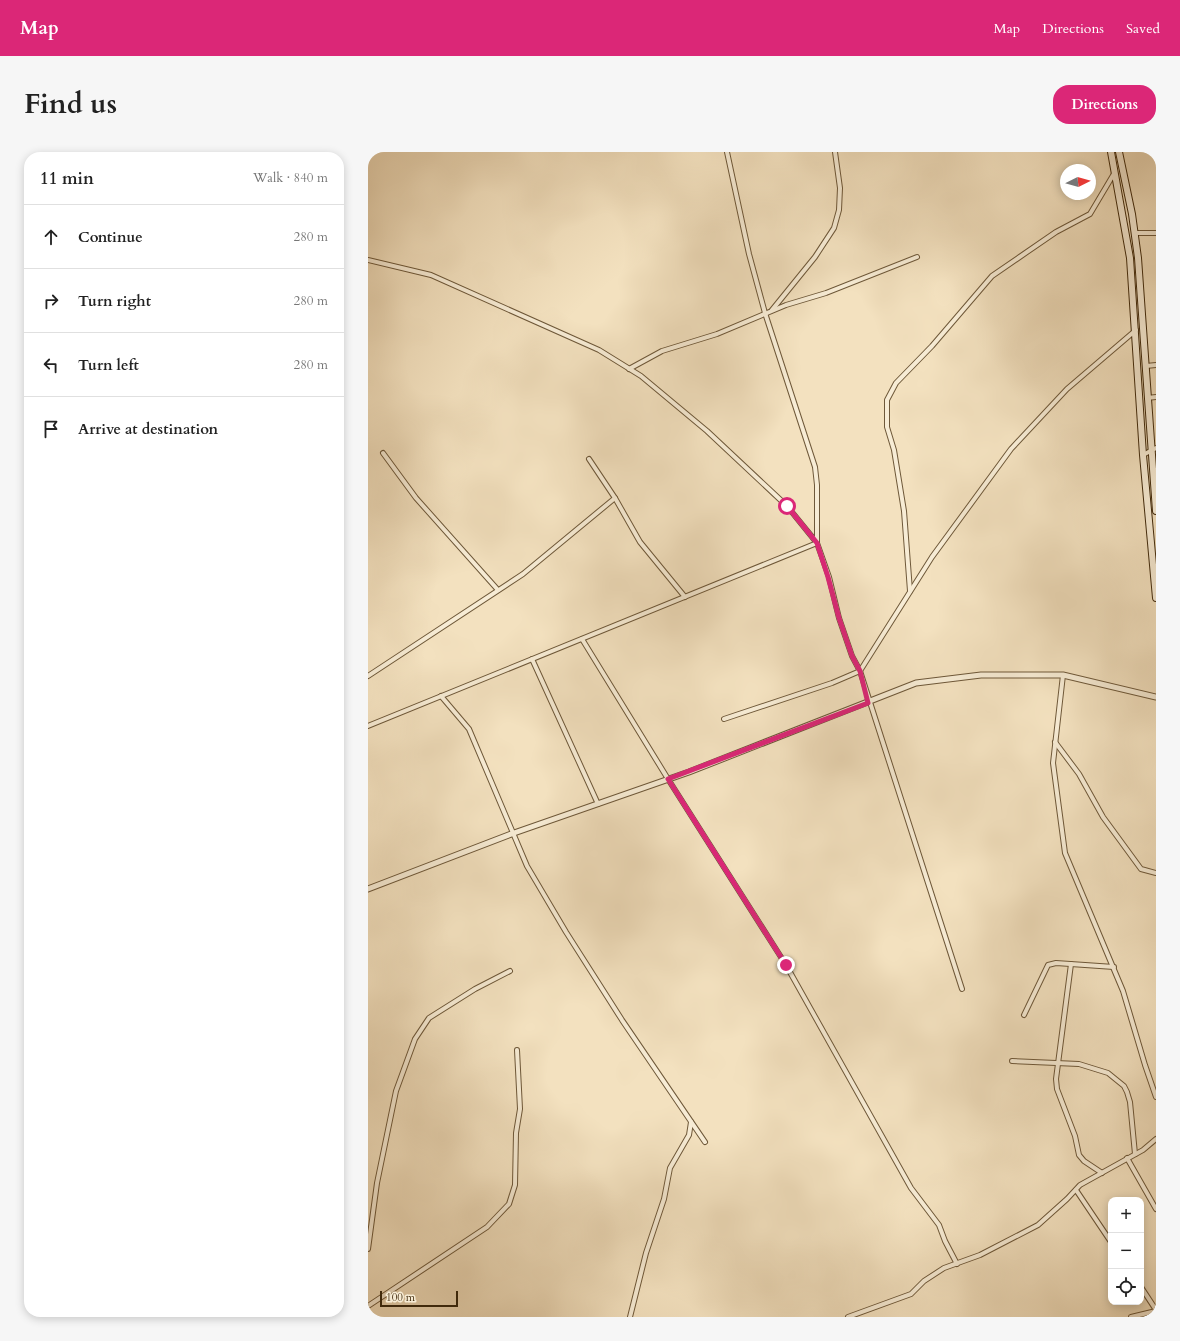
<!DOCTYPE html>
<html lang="en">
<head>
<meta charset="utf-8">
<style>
  body { margin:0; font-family:Cardo,serif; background:#f6f6f6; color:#222 }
  .controls { position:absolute; right:12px; bottom:12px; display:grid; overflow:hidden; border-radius:8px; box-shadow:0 2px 10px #0003 }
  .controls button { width:36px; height:36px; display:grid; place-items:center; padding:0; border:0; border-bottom:1px solid #e0e0e0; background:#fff; color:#222; font:20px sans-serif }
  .compass { position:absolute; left:692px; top:12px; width:36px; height:36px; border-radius:50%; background:#fff; box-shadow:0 2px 10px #0003; rotate:85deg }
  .scale { position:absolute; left:12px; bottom:10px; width:78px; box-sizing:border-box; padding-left:4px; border:2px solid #412a0c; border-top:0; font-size:11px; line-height:14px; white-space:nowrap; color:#412a0c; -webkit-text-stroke:3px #f7ecd5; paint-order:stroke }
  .stop { position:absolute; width:12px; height:12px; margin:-9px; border:3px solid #db2777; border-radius:50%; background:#fff }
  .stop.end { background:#db2777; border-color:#fff; box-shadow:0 1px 4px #0008 }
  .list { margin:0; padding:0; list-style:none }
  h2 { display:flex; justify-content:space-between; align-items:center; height:52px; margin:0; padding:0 16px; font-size:17px }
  h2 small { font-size:13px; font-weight:400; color:#767676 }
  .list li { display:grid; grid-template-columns:26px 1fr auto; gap:12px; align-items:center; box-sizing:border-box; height:64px; padding:0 16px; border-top:1px solid #e0e0e0 }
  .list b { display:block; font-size:15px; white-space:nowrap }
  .list em { font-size:13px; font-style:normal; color:#767676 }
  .icon { flex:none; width:22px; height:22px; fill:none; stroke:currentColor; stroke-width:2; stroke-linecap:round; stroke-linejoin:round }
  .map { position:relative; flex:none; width:788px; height:1165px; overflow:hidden; border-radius:16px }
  header { display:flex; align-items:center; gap:24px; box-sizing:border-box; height:56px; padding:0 20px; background:#db2777; color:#fff }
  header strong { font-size:19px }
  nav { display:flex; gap:22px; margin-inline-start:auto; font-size:14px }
  .intro { display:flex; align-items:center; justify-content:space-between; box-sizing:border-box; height:96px; padding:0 24px }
  h1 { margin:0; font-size:28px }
  .button { padding:10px 18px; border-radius:16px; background:#db2777; color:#fff; font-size:14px; font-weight:700 }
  main { display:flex; gap:24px; padding:0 24px }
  aside { flex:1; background:#fff; border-radius:16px; box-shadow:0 2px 10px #0003 }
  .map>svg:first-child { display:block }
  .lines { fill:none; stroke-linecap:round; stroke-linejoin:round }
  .minor-casing { stroke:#6e5839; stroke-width:6 }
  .tertiary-casing { stroke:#6e5839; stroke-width:7 }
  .secondary-casing { stroke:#412a0c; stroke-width:8 }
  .minor { stroke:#f7ecd5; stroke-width:4 }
  .tertiary { stroke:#f7ecd5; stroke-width:5 }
  .secondary { stroke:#f7ecd5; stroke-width:6 }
  .route { stroke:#db2777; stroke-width:5 }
</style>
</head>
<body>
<header>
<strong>Map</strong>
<nav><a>Map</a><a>Directions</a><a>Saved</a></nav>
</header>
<div class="intro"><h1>Find us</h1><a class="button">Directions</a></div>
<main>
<aside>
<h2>11 min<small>Walk · 840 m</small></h2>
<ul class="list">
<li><svg class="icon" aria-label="ahead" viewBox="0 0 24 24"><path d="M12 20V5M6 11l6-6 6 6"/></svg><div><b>Continue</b></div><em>280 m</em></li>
<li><svg class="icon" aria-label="right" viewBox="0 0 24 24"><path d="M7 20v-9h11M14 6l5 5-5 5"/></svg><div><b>Turn right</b></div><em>280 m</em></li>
<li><svg class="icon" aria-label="left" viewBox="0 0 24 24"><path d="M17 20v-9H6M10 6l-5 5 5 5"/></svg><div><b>Turn left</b></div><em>280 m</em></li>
<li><svg class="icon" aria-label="arrive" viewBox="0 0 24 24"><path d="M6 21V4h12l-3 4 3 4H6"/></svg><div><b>Arrive at destination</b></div></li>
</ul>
</aside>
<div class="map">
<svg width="788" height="1165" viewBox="0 0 788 1165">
  <rect width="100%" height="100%" fill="#f3e1bf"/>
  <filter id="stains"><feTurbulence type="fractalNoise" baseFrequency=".005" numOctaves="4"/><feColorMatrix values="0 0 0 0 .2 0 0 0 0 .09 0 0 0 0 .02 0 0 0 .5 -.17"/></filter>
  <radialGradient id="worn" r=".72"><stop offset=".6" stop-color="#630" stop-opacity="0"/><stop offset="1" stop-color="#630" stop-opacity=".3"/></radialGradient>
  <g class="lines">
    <defs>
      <g id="minor">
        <path d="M767,81H788"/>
        <path d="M0,108L63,123L231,198L273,224L339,279L419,354L449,391L461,425L471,466L484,504L492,519L594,837"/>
        <path d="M404,158L447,105L466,76L471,58L472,36L467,0"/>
        <path d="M778,214L788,213"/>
        <path d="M261,217L294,199L349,182L418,153L458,141L549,105"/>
        <path d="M779,246L788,245"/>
        <path d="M15,301L48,346L130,438"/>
        <path d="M775,303L788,296"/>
        <path d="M221,307L247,346L272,390L317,445"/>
        <path d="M542,439L536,359L526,298L519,275V248L528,231L564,194L624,124L688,80L722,62L747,20"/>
        <path d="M214,487L300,627L418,813L543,1036L571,1073L577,1089L589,1112"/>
        <path d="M164,507L230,652"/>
        <path d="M695,523L685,611L697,701L755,839L777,913L788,945"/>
        <path d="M0,524L155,422L247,346"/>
        <path d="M73,544L101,577L159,714L198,780L254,868L337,990"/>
        <path d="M356,567L464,531L492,519L564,405L643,297L699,237L768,178"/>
        <path d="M0,574L449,391V333L447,315L397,161L381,102L359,0"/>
        <path d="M687,590L711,622L735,665L773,717L788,721"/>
        <path d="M703,812L688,927L689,937L707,984L711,1003L716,1009L734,1021"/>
        <path d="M656,863L680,813L688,811L746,815"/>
        <path d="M644,909L711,912L740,921L756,934L759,940L762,950L767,1002"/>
        <path d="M759,1006L788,1057"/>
        <path d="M708,1038L743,1090"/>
        <path d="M0,1097L9,1031L28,939L47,887L61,866L107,837L142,819"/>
        <path d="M773,1135L788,1158"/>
        <path d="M0,1154L119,1075L141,1052L147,1033L148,981L152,957L149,898"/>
        <path d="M262,1165L278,1101L296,1047L302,1016L321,983L323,970"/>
        <path d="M480,1165L543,1142L556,1129L576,1116L612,1103L670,1073L699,1047L712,1033L775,998L788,987"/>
        <path d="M763,1165L788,1159"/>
      </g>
      <path id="tertiary" d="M0,737L146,681L321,620L548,531L613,523H695L788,545"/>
      <g id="secondary">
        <path d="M743,0L762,106L775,303L788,446"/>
        <path d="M751,0L764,62L770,106L788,359"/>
      </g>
    </defs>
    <!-- minor casing -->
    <use href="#minor" class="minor-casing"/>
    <!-- tertiary casing -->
    <use href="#tertiary" class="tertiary-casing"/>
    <!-- secondary casing -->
    <use href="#secondary" class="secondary-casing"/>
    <!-- minor -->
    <use href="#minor" class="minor"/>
    <!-- tertiary -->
    <use href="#tertiary" class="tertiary"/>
    <!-- secondary -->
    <use href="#secondary" class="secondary"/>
  </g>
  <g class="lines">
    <!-- route -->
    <path class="route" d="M418,813L300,627L500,551L492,519L484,504L471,466L460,425L449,391L419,354"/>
  </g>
  <rect width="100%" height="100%" filter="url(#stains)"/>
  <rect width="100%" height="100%" fill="url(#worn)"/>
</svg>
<div class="controls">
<button>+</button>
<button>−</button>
<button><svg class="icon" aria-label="locate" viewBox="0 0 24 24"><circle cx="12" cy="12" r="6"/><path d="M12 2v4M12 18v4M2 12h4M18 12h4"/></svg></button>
</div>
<svg class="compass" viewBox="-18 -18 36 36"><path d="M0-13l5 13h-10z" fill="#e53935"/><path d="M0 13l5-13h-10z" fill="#767676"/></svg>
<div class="scale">100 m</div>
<div class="stop" style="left:419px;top:354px"></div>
<div class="stop end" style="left:418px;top:813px"></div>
</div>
</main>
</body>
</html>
